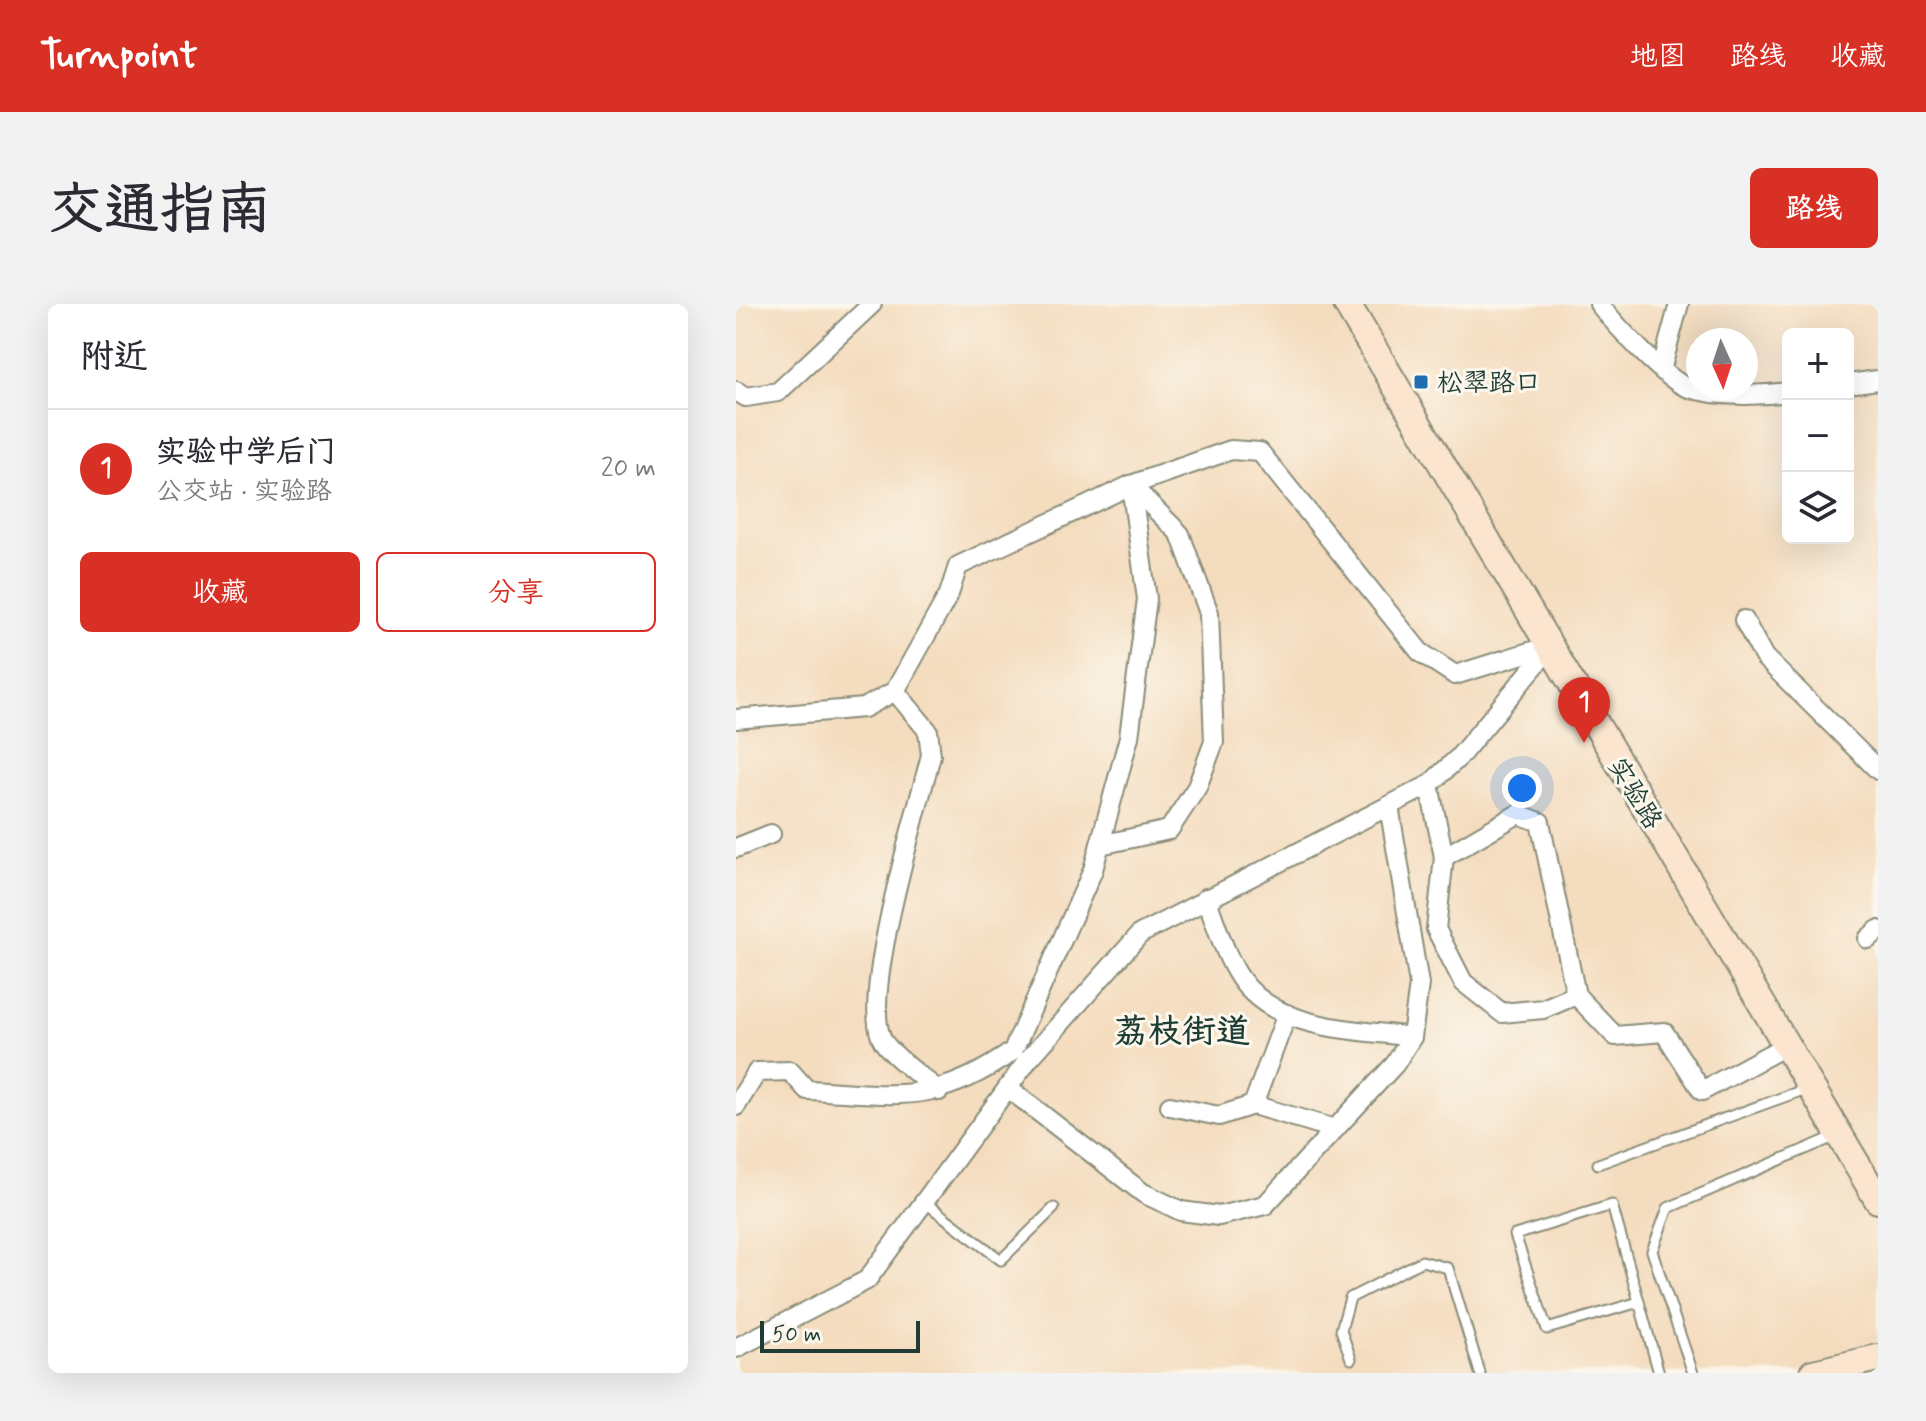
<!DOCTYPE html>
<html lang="zh">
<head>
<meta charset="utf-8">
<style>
  body { margin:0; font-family:Mynerve,"LXGW WenKai TC",sans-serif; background:#f2f2f3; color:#2b2b33 }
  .controls { position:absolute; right:24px; top:24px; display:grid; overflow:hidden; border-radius:12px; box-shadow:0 8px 32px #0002 }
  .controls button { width:72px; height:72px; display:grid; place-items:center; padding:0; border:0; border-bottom:2px solid #e1e1e2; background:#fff; color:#2b2b33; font:40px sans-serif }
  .compass { position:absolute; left:950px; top:24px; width:72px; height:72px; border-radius:50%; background:#fff; box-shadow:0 8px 32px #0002; rotate:177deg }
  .scale { position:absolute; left:24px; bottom:20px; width:160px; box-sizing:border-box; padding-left:8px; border:4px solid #1f3d34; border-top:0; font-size:22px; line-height:28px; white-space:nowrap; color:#1f3d34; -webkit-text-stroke:6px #fbf7ec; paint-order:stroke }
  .you { position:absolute; left:786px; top:484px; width:28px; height:28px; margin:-20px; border:6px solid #fff; border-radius:50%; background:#1a73e8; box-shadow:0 0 0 12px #1a73e833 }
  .badge { display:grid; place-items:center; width:52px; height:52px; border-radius:50%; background:#d93025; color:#fff; font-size:26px; font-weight:700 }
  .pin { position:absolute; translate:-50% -66px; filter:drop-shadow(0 2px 4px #0008) }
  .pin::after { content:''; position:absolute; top:42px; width:28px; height:24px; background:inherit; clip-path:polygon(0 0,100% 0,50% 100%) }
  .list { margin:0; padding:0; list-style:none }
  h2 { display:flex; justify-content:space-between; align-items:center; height:104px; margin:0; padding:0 32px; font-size:34px }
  h2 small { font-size:26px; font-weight:400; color:#7c7c81 }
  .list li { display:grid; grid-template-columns:52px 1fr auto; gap:24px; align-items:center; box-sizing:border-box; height:120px; padding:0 32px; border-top:2px solid #e1e1e2 }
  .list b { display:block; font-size:30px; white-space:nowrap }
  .list p { margin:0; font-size:26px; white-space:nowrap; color:#7c7c81 }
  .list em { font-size:26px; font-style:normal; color:#7c7c81 }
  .actions { display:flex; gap:16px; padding:24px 32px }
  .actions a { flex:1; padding:18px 0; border:2px solid #d93025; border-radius:12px; text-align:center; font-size:28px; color:#d93025 }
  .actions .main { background:#d93025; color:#fff }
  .icon { flex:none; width:44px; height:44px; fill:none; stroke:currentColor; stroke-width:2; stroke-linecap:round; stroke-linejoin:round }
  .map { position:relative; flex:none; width:1142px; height:1069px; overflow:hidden; border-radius:12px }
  header { display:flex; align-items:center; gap:48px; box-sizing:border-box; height:112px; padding:0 40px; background:#d93025; color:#fff }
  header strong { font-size:38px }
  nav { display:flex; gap:44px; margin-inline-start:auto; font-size:28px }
  .intro { display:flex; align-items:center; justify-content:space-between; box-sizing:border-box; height:192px; padding:0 48px }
  h1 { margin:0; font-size:56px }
  .button { padding:20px 36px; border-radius:12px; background:#d93025; color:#fff; font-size:28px; font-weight:700 }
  main { display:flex; gap:48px; padding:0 48px }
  aside { flex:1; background:#fff; border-radius:12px; box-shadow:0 8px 32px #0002 }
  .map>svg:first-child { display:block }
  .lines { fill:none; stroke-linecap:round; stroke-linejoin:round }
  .lane-casing { stroke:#8a8c79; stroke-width:13 }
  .street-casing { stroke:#8a8c79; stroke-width:22 }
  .secondary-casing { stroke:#8a8c79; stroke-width:30 }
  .lane { stroke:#fff; stroke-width:9 }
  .street { stroke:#fff; stroke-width:18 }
  .secondary { stroke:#fbe5cf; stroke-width:26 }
  .poi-dot { fill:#1f6fb2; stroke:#fbf7ec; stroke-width:3 }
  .labels { text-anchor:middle; stroke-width:6; stroke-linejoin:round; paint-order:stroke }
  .poi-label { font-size:26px; fill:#1f3d34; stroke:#fbf7ec; text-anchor:start }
  .street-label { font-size:26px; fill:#1f3d34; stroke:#fbf7ec }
  .district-label { font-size:34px; font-weight:bold; fill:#1f3d34; stroke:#fbf7ec }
</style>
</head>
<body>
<header>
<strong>Turnpoint</strong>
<nav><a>地图</a><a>路线</a><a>收藏</a></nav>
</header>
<div class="intro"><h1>交通指南</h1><a class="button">路线</a></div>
<main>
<aside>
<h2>附近<small></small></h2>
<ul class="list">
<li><span class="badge">1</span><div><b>实验中学后门</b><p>公交站 · 实验路</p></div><em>20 m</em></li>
</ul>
<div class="actions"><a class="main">收藏</a><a>分享</a></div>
</aside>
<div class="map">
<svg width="1142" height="1069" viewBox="0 0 1142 1069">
  <rect width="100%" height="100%" fill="#fbf7ec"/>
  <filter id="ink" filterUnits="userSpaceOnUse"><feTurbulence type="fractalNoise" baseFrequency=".0125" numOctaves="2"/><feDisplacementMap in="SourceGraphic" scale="16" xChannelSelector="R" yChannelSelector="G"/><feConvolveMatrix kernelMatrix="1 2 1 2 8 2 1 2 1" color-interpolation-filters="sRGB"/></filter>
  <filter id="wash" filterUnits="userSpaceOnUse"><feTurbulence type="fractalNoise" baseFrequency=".006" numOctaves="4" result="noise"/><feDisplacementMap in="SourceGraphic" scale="32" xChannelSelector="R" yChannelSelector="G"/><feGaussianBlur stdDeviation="1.8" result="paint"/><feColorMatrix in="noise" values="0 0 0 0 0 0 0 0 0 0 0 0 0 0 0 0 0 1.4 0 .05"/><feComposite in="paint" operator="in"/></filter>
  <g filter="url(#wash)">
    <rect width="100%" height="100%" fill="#f4dcbe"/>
  </g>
  <g filter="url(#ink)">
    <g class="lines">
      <defs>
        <g id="lane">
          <path d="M862,860L1073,784"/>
          <path d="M187,897L265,956L318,904"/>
          <path d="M903,998L811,1025L779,931L876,901L923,1069"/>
          <path d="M615,1055L605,1026L614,994L686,957L712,964L744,1069"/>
          <path d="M957,1069L916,947L932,904L1100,832"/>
        </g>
        <g id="street">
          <path d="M863,0C879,20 930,77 953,84C982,93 1022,92 1052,88"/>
          <path d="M926,63L943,0"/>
          <path d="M1112,80L1142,76"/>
          <path d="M0,87L10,93L42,88L136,0"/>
          <path d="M1008,316L1028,353L1142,466"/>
          <path d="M159,387L192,427L195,451C181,508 126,686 145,733C150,748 189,775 203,787"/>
          <path d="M0,415L128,404L159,387L213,290L222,262L395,181L495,146L524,148L684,348L719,371L816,341"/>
          <path d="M693,481L708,553L700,625L727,678L766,709L807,705L840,691L879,732L928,728L966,787L1051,741"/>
          <path d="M364,541L433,526L461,483L478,438L473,309L444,230L395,181"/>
          <path d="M0,544L35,530"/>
          <path d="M708,553L782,510L804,518L840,691"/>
          <path d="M470,594C480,619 489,652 504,674C540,727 620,725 676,733"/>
          <path d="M1132,635L1142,626"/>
          <path d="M272,784L407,889L445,907L483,912L529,901L659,760L676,733L683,680L653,502"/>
          <path d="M517,801L599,825"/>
          <path d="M0,802L21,768L54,767L71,786C161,790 198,803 277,747L357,566L393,433L411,295L395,181"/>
          <path d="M434,802L483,812L517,801L551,710"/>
          <path d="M0,1044L131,976L292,756L404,630L693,481L723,453L816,341"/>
        </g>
        <g id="secondary">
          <path d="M611,0L1142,896"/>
          <path d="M1077,1069L1142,1054"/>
        </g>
      </defs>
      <!-- lane casing -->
      <use href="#lane" class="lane-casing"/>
      <!-- street casing -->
      <use href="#street" class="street-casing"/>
      <!-- secondary casing -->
      <use href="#secondary" class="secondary-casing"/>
      <!-- lane -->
      <use href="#lane" class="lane"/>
      <!-- street -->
      <use href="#street" class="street"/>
      <!-- secondary -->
      <use href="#secondary" class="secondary"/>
    </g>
  </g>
  <!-- markers -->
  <rect class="poi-dot" x="677" y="70" width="16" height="16" rx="4"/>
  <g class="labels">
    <!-- poi labels -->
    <g class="poi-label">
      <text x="701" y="87">松翠路口</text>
    </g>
    <!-- street labels -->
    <g class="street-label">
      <text transform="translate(900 489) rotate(59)" y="9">实验路</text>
    </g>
    <!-- district labels -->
    <g class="district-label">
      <text x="446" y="738">荔枝街道</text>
    </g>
  </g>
</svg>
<div class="controls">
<button>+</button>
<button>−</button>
<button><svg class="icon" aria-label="layers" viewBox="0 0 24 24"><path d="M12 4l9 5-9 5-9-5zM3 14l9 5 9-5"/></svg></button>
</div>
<svg class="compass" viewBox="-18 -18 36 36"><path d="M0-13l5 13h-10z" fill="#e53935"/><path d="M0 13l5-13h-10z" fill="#7c7c81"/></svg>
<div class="scale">50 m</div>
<div class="you"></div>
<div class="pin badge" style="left:848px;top:439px">1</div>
</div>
</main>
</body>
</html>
